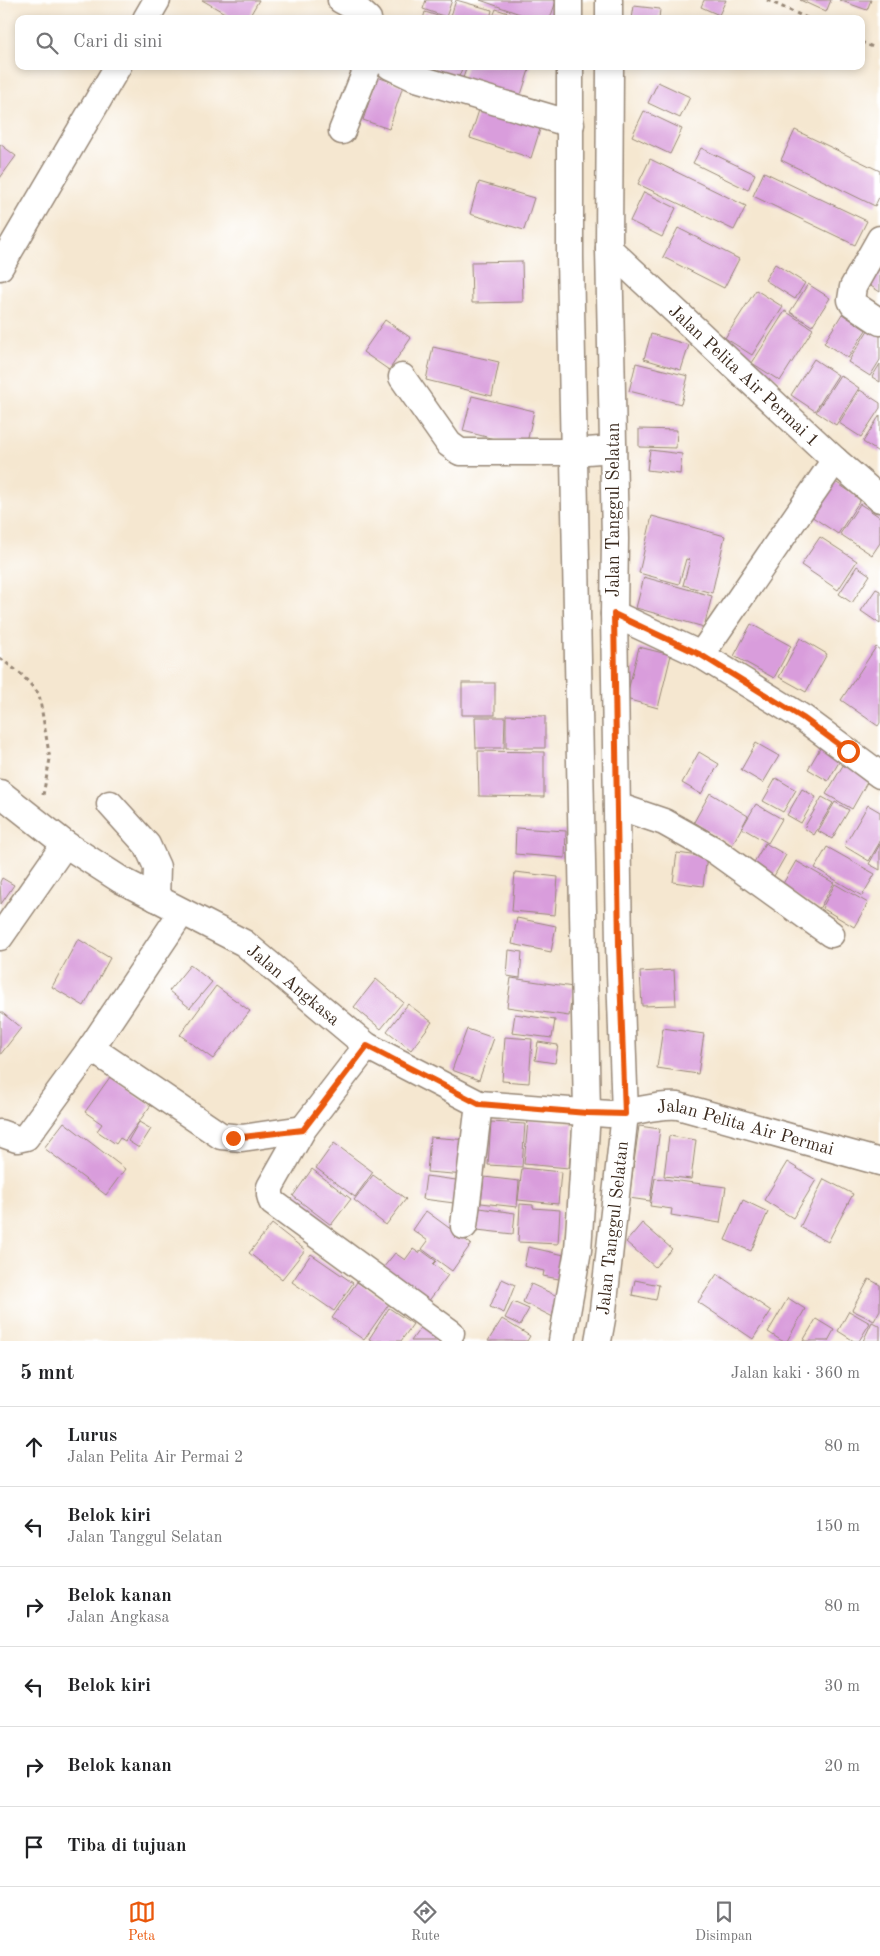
<!DOCTYPE html>
<html lang="id">
<head>
<meta charset="utf-8">
<style>
  body { margin:0; font-family:"Old Standard TT",serif; background:#f6f6f6; color:#202124 }
  .stop { position:absolute; width:15px; height:15px; margin:-11px; border:4px solid #ea580c; border-radius:50%; background:#fff }
  .stop.end { background:#ea580c; border-color:#fff; box-shadow:0 1px 5px #0008 }
  .list { margin:0; padding:0; list-style:none }
  h2 { display:flex; justify-content:space-between; align-items:center; height:65px; margin:0; padding:0 20px; font-size:21px }
  h2 small { font-size:16px; font-weight:400; color:#757577 }
  .list li { display:grid; grid-template-columns:32px 1fr auto; gap:15px; align-items:center; box-sizing:border-box; height:80px; padding:0 20px; border-top:1px solid #e0e0e0 }
  .list b { display:block; font-size:19px; white-space:nowrap }
  .list p { margin:0; font-size:16px; white-space:nowrap; color:#757577 }
  .list em { font-size:16px; font-style:normal; color:#757577 }
  .icon { flex:none; width:28px; height:28px; fill:none; stroke:currentColor; stroke-width:2; stroke-linecap:round; stroke-linejoin:round }
  .map { position:relative; flex:none; width:880px; height:1341px; overflow:hidden }
  .search { position:absolute; background:#fff; box-shadow:0 2px 8px #0003; left:15px; right:15px; top:15px; height:55px; display:flex; align-items:center; gap:12px; box-sizing:border-box; padding:0 18px; border-radius:10px; color:#757577; font-size:19px }
  .sheet { height:545px; background:#fff }
  nav { display:flex; justify-content:space-around; align-items:center; box-sizing:border-box; height:70px; border-top:1px solid #e0e0e0; background:#fff; font-size:14px; color:#757577 }
  nav a { display:grid; justify-items:center; gap:2px }
  nav .on { color:#ea580c }
  .map>svg:first-child { display:block }
  .building { fill:#d99ddc }
  .lines { fill:none; stroke-linecap:round; stroke-linejoin:round }
  .minor-casing { stroke:#988877; stroke-width:29 }
  .path { stroke:#988877; stroke-width:3; stroke-dasharray:4 4; stroke-linecap:butt }
  .minor { stroke:#fff; stroke-width:26 }
  .route { stroke:#ea580c; stroke-width:6 }
  .labels { text-anchor:middle; stroke-width:4.5; stroke-linejoin:round; paint-order:stroke }
  .street-label { font-size:18px; fill:#3b2a1e; stroke:#fff }
</style>
</head>
<body>
<div class="map">
<svg width="880" height="1341" viewBox="0 0 880 1341">
  <rect width="100%" height="100%" fill="#fff"/>
  <filter id="ink" filterUnits="userSpaceOnUse"><feTurbulence type="fractalNoise" baseFrequency=".02" numOctaves="2"/><feDisplacementMap in="SourceGraphic" scale="10" xChannelSelector="R" yChannelSelector="G"/><feConvolveMatrix kernelMatrix="1 2 1 2 8 2 1 2 1" color-interpolation-filters="sRGB"/></filter>
  <filter id="wash" filterUnits="userSpaceOnUse"><feTurbulence type="fractalNoise" baseFrequency=".0096" numOctaves="4" result="noise"/><feDisplacementMap in="SourceGraphic" scale="20" xChannelSelector="R" yChannelSelector="G"/><feGaussianBlur stdDeviation="1.12" result="paint"/><feColorMatrix in="noise" values="0 0 0 0 0 0 0 0 0 0 0 0 0 0 0 0 0 1.4 0 .05"/><feComposite in="paint" operator="in"/></filter>
  <g filter="url(#wash)">
    <rect width="100%" height="100%" fill="#f5e7d0"/>
    <g id="blocks">
      <!-- building -->
      <g class="building">
        <path d="M202,0H259L248,19H235Z"/>
        <path d="M426,0H452L446,17L423,9Z"/>
        <path d="M456,0L492,10L490,19H450Z"/>
        <path d="M480,0H553L556,1L550,19H534Z"/>
        <path d="M704,0H726L719,15L701,7Z"/>
        <path d="M800,0H831L826,12Z"/>
        <path d="M839,0H871L867,10Z"/>
        <path d="M634,6L660,9L659,19H632Z"/>
        <path d="M496,9L523,18V19H492Z"/>
        <path d="M425,12L444,18V19H423Z"/>
        <path d="M436,66H463L457,82L433,74Z"/>
        <path d="M467,66H529L530,67L518,104L461,84Z"/>
        <path d="M377,77L403,86L389,129L363,120Z"/>
        <path d="M658,82L690,97L680,118L648,103Z"/>
        <path d="M481,104L542,123L531,158L470,138Z"/>
        <path d="M644,111L682,129L670,154L632,136Z"/>
        <path d="M795,130L880,171V195L875,206L781,160Z"/>
        <path d="M0,144L16,156L0,178Z"/>
        <path d="M701,148L755,174L748,190L693,163Z"/>
        <path d="M650,159L746,206L734,230L638,184Z"/>
        <path d="M764,172L867,221L855,245L753,196Z"/>
        <path d="M479,182L534,198L524,230L470,214Z"/>
        <path d="M644,192L676,208L662,237L630,221Z"/>
        <path d="M678,228L739,259L724,288L663,257Z"/>
        <path d="M880,258V292L863,281Z"/>
        <path d="M522,261L523,302L472,303L471,262Z"/>
        <path d="M775,264L805,283L795,299L765,280Z"/>
        <path d="M808,284L830,298L812,326L790,312Z"/>
        <path d="M756,290L783,307L752,355L725,338Z"/>
        <path d="M785,311L813,329L780,381L752,363Z"/>
        <path d="M842,314L866,330L848,358L824,343Z"/>
        <path d="M385,320L411,338L389,370L363,352Z"/>
        <path d="M870,327L880,334V360L870,376L848,362Z"/>
        <path d="M651,334L689,345L681,370L644,359Z"/>
        <path d="M433,347L499,362L492,396L426,380Z"/>
        <path d="M814,359L838,375L815,411L791,395Z"/>
        <path d="M636,363L688,376L681,404L629,391Z"/>
        <path d="M880,364V382L872,377Z"/>
        <path d="M840,375L859,388L836,425L816,412Z"/>
        <path d="M860,390L880,403V408L861,437L839,423Z"/>
        <path d="M472,396L534,411L526,447L463,431Z"/>
        <path d="M880,415V453L863,442Z"/>
        <path d="M639,429L677,430L676,448L639,447Z"/>
        <path d="M650,450L682,454L680,474L647,470Z"/>
        <path d="M834,481L861,499L838,534L811,516Z"/>
        <path d="M860,504L880,517V543L872,555L840,534Z"/>
        <path d="M652,516L725,536L712,593L683,585L690,560L686,559L679,584L639,573Z"/>
        <path d="M820,537L857,561L838,590L801,565Z"/>
        <path d="M857,566L870,575L852,603L839,594Z"/>
        <path d="M644,577L712,596L704,627L636,608Z"/>
        <path d="M876,589L880,591V624L861,611Z"/>
        <path d="M751,624L791,646L774,678L734,656Z"/>
        <path d="M800,638L827,654L806,692L779,677Z"/>
        <path d="M639,647L671,655L658,708L626,699Z"/>
        <path d="M876,647L880,650V723L878,726L841,700Z"/>
        <rect x="462" y="683" width="33" height="32"/>
        <path d="M506,715L545,716V748H506Z"/>
        <path d="M475,717H505L504,748H476Z"/>
        <path d="M756,743L779,756L763,783L741,770Z"/>
        <path d="M822,745L842,757L828,781L808,769Z"/>
        <path d="M478,751L544,752V797L479,796Z"/>
        <path d="M699,752L719,764L701,794L682,783Z"/>
        <path d="M845,762L870,777L852,809L826,794Z"/>
        <path d="M776,778L796,790L783,812L763,801Z"/>
        <path d="M802,789L816,797L801,823L787,815Z"/>
        <path d="M710,793L748,816L732,845L694,822Z"/>
        <path d="M822,797L833,803L814,835L804,828Z"/>
        <path d="M835,802L849,810L832,839L818,831Z"/>
        <path d="M756,804L782,819L768,843L742,828Z"/>
        <path d="M868,805L880,812V842L869,861L844,846Z"/>
        <path d="M516,828L566,831L565,858L515,854Z"/>
        <path d="M765,843L786,855L774,876L753,864Z"/>
        <path d="M880,844V870L869,864Z"/>
        <path d="M827,847L875,874L862,896L815,868Z"/>
        <path d="M677,853L707,857L703,886L673,882Z"/>
        <path d="M796,861L834,883L819,909L781,887Z"/>
        <path d="M515,872L558,877L555,915L512,911Z"/>
        <path d="M2,878L14,885L1,904L0,882Z"/>
        <path d="M835,884L868,903L854,927L822,908Z"/>
        <path d="M517,918L556,926L551,952L512,944Z"/>
        <path d="M78,939L110,958L84,1006L52,987Z"/>
        <path d="M509,950L522,952L520,978L507,976Z"/>
        <path d="M190,965L212,982L190,1008L169,991Z"/>
        <path d="M674,970L676,1005L642,1006L640,972Z"/>
        <path d="M511,978L573,987L569,1016L507,1007Z"/>
        <path d="M376,979L403,1002L381,1029L354,1007Z"/>
        <path d="M216,986L250,1011L213,1059L180,1035Z"/>
        <path d="M408,1004L432,1022L411,1050L387,1031Z"/>
        <path d="M0,1011L21,1028L0,1055Z"/>
        <path d="M515,1014L555,1020L552,1038L512,1033Z"/>
        <path d="M663,1028L704,1034L698,1074L657,1068Z"/>
        <path d="M467,1029L494,1038L479,1080L452,1070Z"/>
        <path d="M505,1037L532,1039L529,1083L502,1081Z"/>
        <path d="M538,1042L558,1045L555,1063L535,1060Z"/>
        <path d="M110,1077L151,1105L125,1141L120,1138L116,1144L97,1131L102,1124L85,1112Z"/>
        <path d="M528,1120L573,1124L569,1168L524,1164Z"/>
        <path d="M64,1122L125,1169L106,1195L44,1148Z"/>
        <path d="M139,1122L151,1129L139,1148L128,1141Z"/>
        <path d="M491,1122L525,1124L522,1167L488,1165Z"/>
        <path d="M639,1126L660,1129L650,1201L629,1198Z"/>
        <path d="M669,1136L696,1140L691,1179L664,1176Z"/>
        <path d="M430,1137L468,1140L466,1175L427,1172Z"/>
        <path d="M334,1143L373,1172L355,1197L316,1168Z"/>
        <path d="M787,1162L816,1180L793,1218L764,1200Z"/>
        <path d="M522,1168L561,1172L558,1204L518,1200Z"/>
        <path d="M312,1169L351,1199L331,1225L293,1196Z"/>
        <path d="M373,1175L406,1199L386,1225L354,1200Z"/>
        <path d="M426,1176L456,1180L454,1203L423,1199Z"/>
        <path d="M484,1177L519,1181L517,1207L481,1203Z"/>
        <path d="M655,1178L726,1187L720,1223L671,1215L672,1209L650,1206Z"/>
        <path d="M824,1179L853,1194L828,1242L800,1227Z"/>
        <path d="M743,1200L768,1212L751,1251L725,1240Z"/>
        <path d="M520,1204L533,1205V1208L560,1210L558,1244L518,1242Z"/>
        <path d="M480,1208L515,1213L513,1234L477,1230Z"/>
        <path d="M426,1211L471,1244L452,1271L422,1249L428,1241L413,1230Z"/>
        <path d="M642,1223L672,1249L655,1267L626,1242Z"/>
        <path d="M272,1224L305,1250L282,1279L249,1253Z"/>
        <path d="M528,1247L569,1256L564,1280L543,1276L544,1271L524,1266Z"/>
        <path d="M413,1249L419,1253L421,1250L436,1261L433,1264L448,1275L428,1302L383,1268L395,1253L405,1260Z"/>
        <path d="M311,1254L353,1283L334,1311L292,1282Z"/>
        <path d="M717,1274L771,1311L753,1339L698,1302Z"/>
        <path d="M502,1279L515,1285L504,1313L490,1307Z"/>
        <path d="M869,1279L880,1285V1310L874,1321L852,1310Z"/>
        <path d="M635,1280L659,1285L656,1300L632,1295Z"/>
        <path d="M357,1282L389,1304L364,1340L332,1318Z"/>
        <path d="M531,1284L564,1299L555,1318L523,1302Z"/>
        <path d="M788,1298L805,1309L787,1341H782L768,1332Z"/>
        <path d="M513,1302L529,1309L520,1325L505,1318Z"/>
        <path d="M389,1308L413,1324L401,1341H373L369,1339Z"/>
        <path d="M849,1311L870,1323L859,1341H854L838,1331Z"/>
        <path d="M502,1319L530,1336L527,1341H488Z"/>
        <path d="M816,1319L834,1330L828,1341H803Z"/>
        <path d="M872,1322L880,1326V1341H863Z"/>
        <path d="M423,1324L448,1341H411Z"/>
      </g>
    </g>
  </g>
  <g filter="url(#ink)">
    <use href="#blocks" fill-opacity="0" stroke="#988877" stroke-width="1"/>
    <g class="lines">
      <defs>
        <g id="minor">
          <path d="M341,0L356,8L368,19"/>
          <path d="M569,0V19"/>
          <path d="M609,0V19"/>
          <path d="M146,19L157,0"/>
          <path d="M390,66L413,77L571,124"/>
          <path d="M342,131L368,66"/>
          <path d="M880,239L853,287L851,300L853,304L880,322"/>
          <path id="s1" d="M609,249L835,460L880,499"/>
          <path d="M0,267L118,66"/>
          <path d="M402,377L449,444L460,452H574L613,449"/>
          <path d="M614,614L701,655L803,718L880,775"/>
          <path d="M701,655L835,460"/>
          <path id="s2" d="M0,793L65,844L121,880L244,943L367,1046L479,1104L609,1114C634,1114 653,1104 678,1106L880,1162"/>
          <path d="M110,804L147,845L157,867L156,898"/>
          <path d="M617,806L664,822L714,850L831,934"/>
          <path d="M0,937L65,844"/>
          <path d="M367,1046L303,1129L270,1187V1195L272,1202L451,1333"/>
          <path d="M91,1048L221,1136L242,1138L303,1129"/>
          <path d="M0,1133L17,1139L26,1137L91,1048L182,912"/>
          <path d="M464,1226L479,1104"/>
          <path d="M562,1341L578,1250L587,1113L570,258V66"/>
          <path id="s3" d="M598,1341L602,1319L625,1114L619,945L614,614L615,539L609,249L610,66"/>
        </g>
      </defs>
      <!-- minor casing -->
      <use href="#minor" class="minor-casing"/>
      <!-- path -->
      <g class="path">
        <path d="M767,0L809,19"/>
        <path d="M861,42L873,47"/>
        <path d="M0,658L22,675L39,694L50,759L43,795"/>
      </g>
      <!-- minor -->
      <use href="#minor" class="minor"/>
    </g>
  </g>
  <g class="lines" filter="url(#ink)">
    <!-- route -->
    <path class="route" d="M233,1138L303,1130L367,1046L479,1104L587,1113L625,1114L619,945L614,614L701,655L803,718L848,751"/>
  </g>
  <g class="labels">
    <!-- street labels -->
    <g class="street-label">
      <text dy="6" stroke="none"><textPath href="#s1" startOffset="185">Jalan Pelita Air Permai 1</textPath></text>
      <text transform="translate(613 510) rotate(-90)" y="6">Jalan Tanggul Selatan</text>
      <text dy="6" stroke="none"><textPath href="#s2" startOffset="352">Jalan Angkasa</textPath></text>
      <text dy="6" stroke="none"><textPath href="#s2" startOffset="844">Jalan Pelita Air Permai</textPath></text>
      <text dy="6" stroke="none"><textPath href="#s3" startOffset="114">Jalan Tanggul Selatan</textPath></text>
    </g>
  </g>
</svg>
<div class="stop" style="left:848px;top:751px"></div>
<div class="stop end" style="left:233px;top:1138px"></div>
<div class="search"><svg class="icon" aria-label="search" viewBox="0 0 24 24"><circle cx="10" cy="10" r="6"/><path d="M15 15l6 6"/></svg>Cari di sini</div>
</div>
<section class="sheet">
<h2>5 mnt<small>Jalan kaki · 360 m</small></h2>
<ul class="list">
<li><svg class="icon" aria-label="ahead" viewBox="0 0 24 24"><path d="M12 20V5M6 11l6-6 6 6"/></svg><div><b>Lurus</b><p>Jalan Pelita Air Permai 2</p></div><em>80 m</em></li>
<li><svg class="icon" aria-label="left" viewBox="0 0 24 24"><path d="M17 20v-9H6M10 6l-5 5 5 5"/></svg><div><b>Belok kiri</b><p>Jalan Tanggul Selatan</p></div><em>150 m</em></li>
<li><svg class="icon" aria-label="right" viewBox="0 0 24 24"><path d="M7 20v-9h11M14 6l5 5-5 5"/></svg><div><b>Belok kanan</b><p>Jalan Angkasa</p></div><em>80 m</em></li>
<li><svg class="icon" aria-label="left" viewBox="0 0 24 24"><path d="M17 20v-9H6M10 6l-5 5 5 5"/></svg><div><b>Belok kiri</b></div><em>30 m</em></li>
<li><svg class="icon" aria-label="right" viewBox="0 0 24 24"><path d="M7 20v-9h11M14 6l5 5-5 5"/></svg><div><b>Belok kanan</b></div><em>20 m</em></li>
<li><svg class="icon" aria-label="arrive" viewBox="0 0 24 24"><path d="M6 21V4h12l-3 4 3 4H6"/></svg><div><b>Tiba di tujuan</b></div></li>
</ul>
</section>
<nav>
<a class="on"><svg class="icon" aria-label="map" viewBox="0 0 24 24"><path d="M3 6l6-2 6 2 6-2v14l-6 2-6-2-6 2zM9 4v14M15 6v14"/></svg>Peta</a>
<a><svg class="icon" aria-label="directions" viewBox="0 0 24 24"><path d="M12 3l9 9-9 9-9-9zM9 14v-3h6M13 9l2 2-2 2"/></svg>Rute</a>
<a><svg class="icon" aria-label="saved" viewBox="0 0 24 24"><path d="M7 4h10v16l-5-4-5 4z"/></svg>Disimpan</a>
</nav>
</body>
</html>
